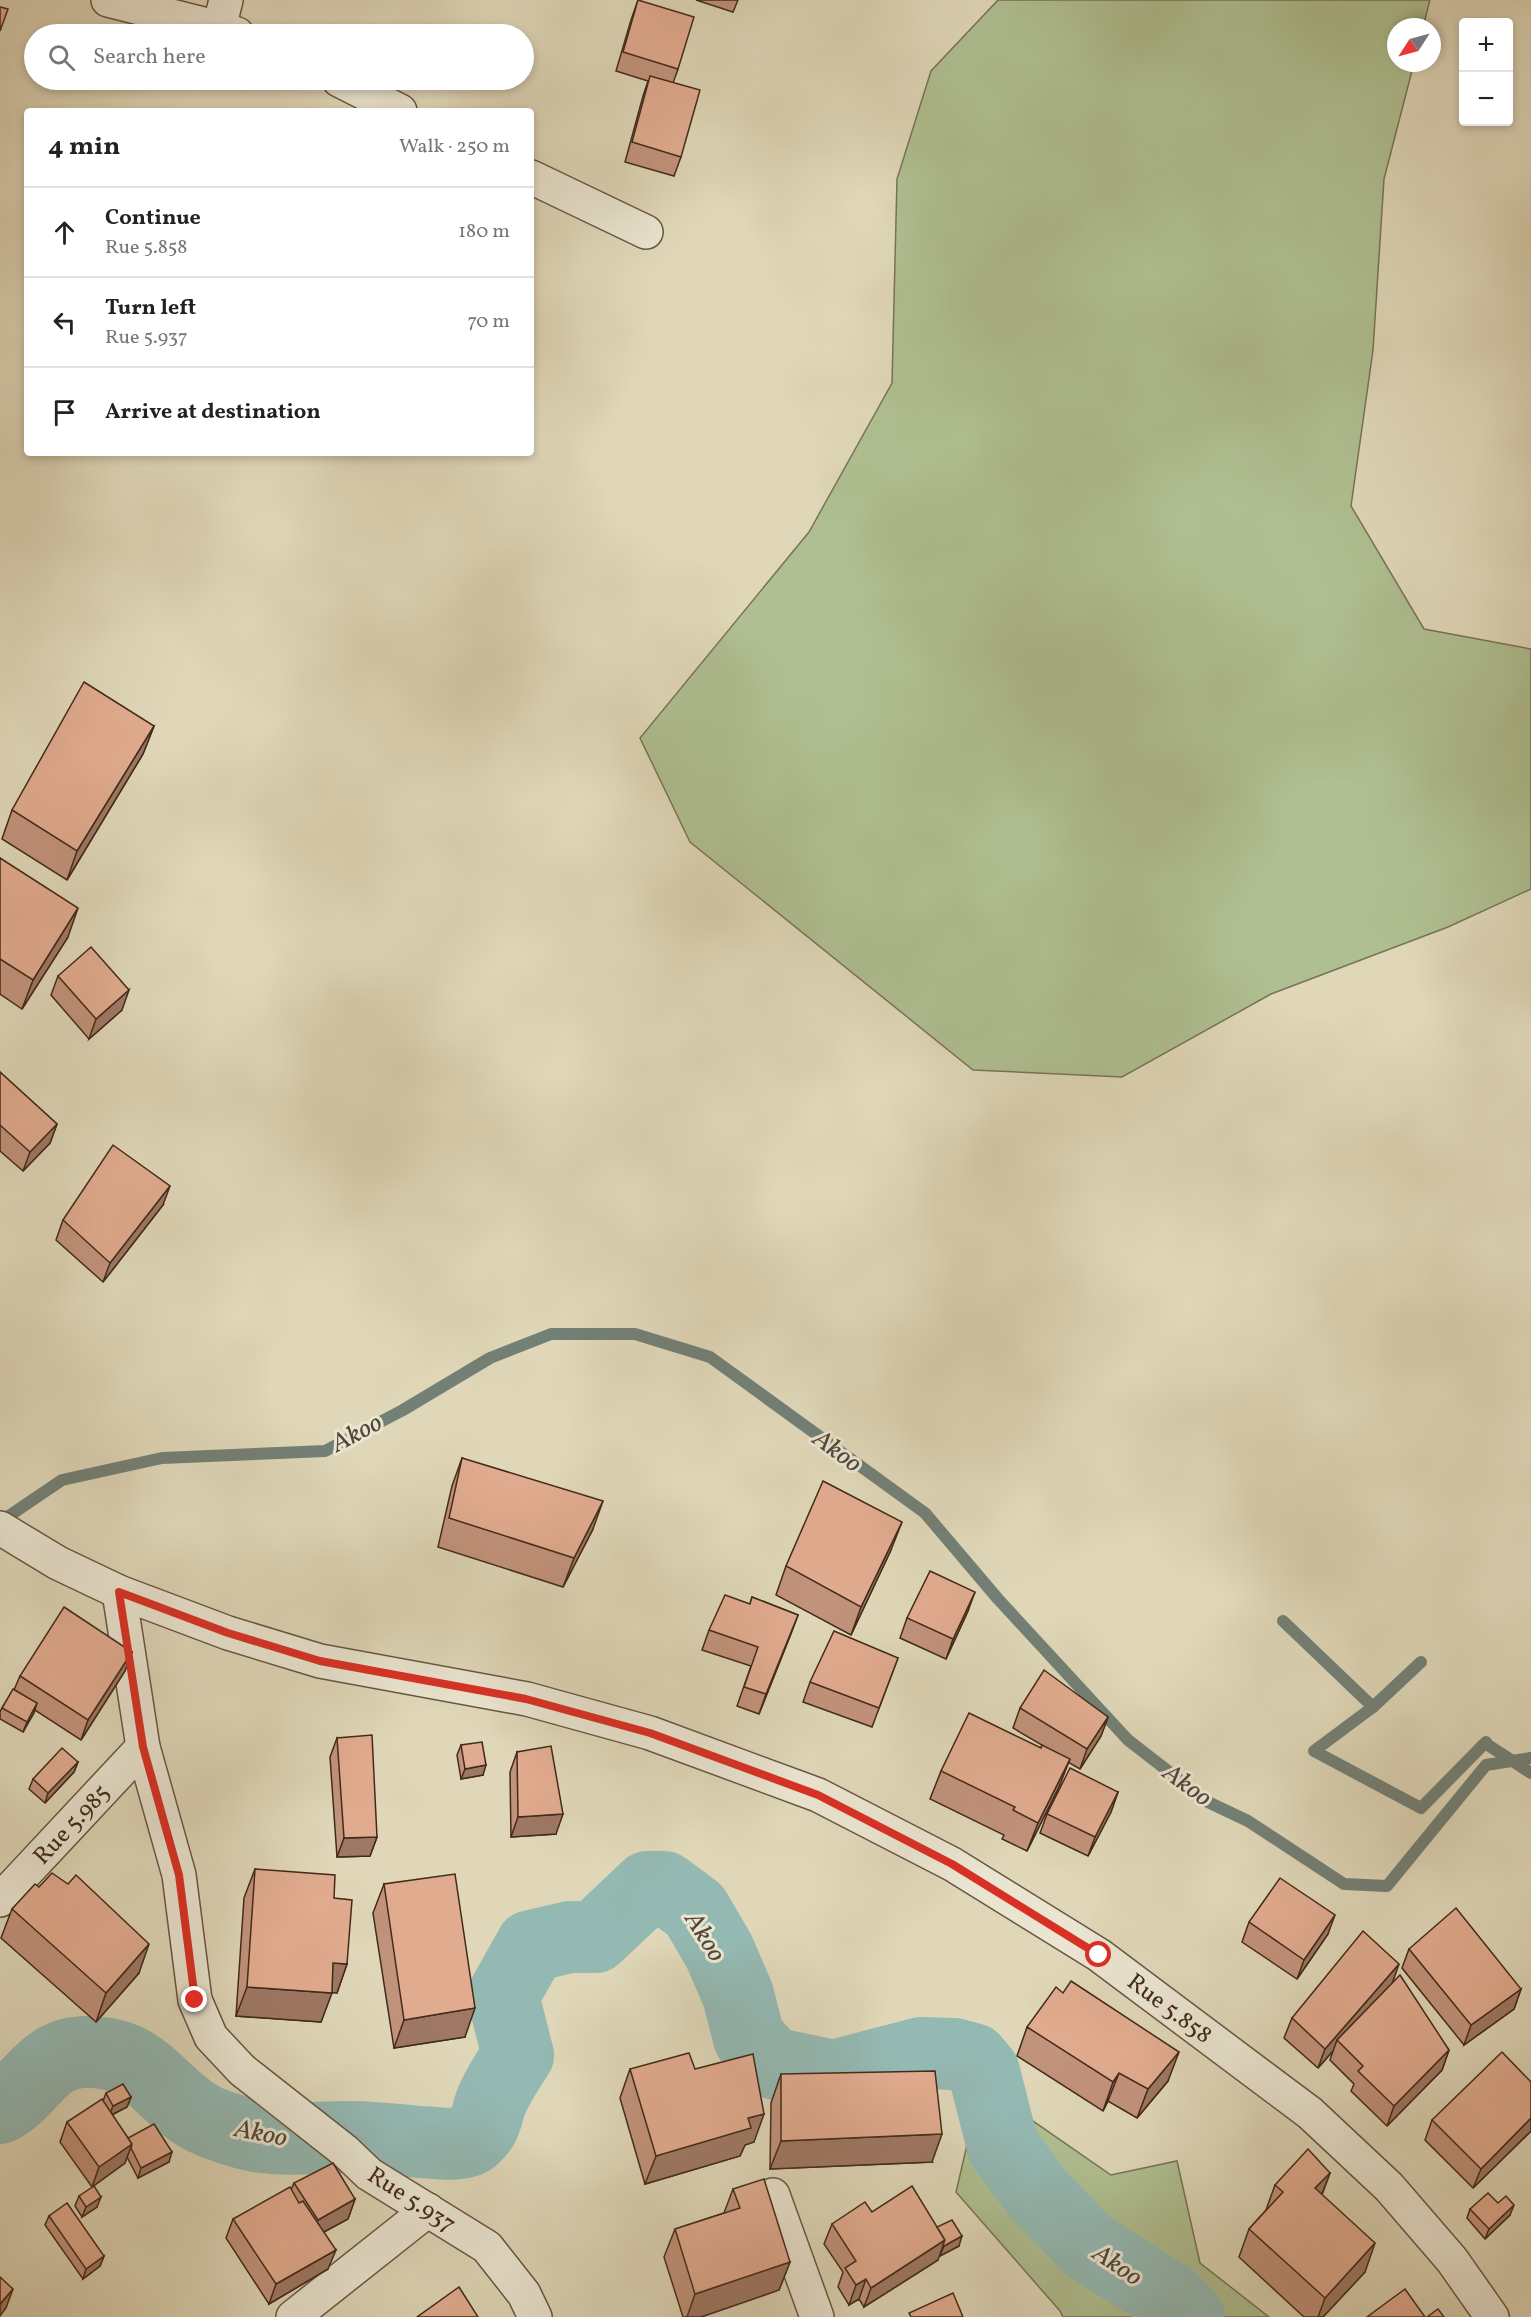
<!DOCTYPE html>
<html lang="en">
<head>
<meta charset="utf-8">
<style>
  body { margin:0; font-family:Vollkorn,serif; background:#f2f2f2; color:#222 }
  .controls { position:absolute; right:18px; top:18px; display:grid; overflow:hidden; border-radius:6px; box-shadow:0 3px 9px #0003 }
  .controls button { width:54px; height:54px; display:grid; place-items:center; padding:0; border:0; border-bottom:2px solid #e0e0e0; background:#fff; color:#222; font:30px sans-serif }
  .compass { position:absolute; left:1387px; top:18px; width:54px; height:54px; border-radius:50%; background:#fff; box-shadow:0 3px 9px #0003; rotate:234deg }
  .stop { position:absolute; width:18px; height:18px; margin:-14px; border:4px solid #d93025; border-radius:50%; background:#fff }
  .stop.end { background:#d93025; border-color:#fff; box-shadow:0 2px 6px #0008 }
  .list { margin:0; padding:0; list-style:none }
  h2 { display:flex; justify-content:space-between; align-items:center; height:78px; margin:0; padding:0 24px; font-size:26px }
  h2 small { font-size:20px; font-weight:400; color:#767676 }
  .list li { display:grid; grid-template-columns:39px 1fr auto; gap:18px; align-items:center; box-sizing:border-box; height:90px; padding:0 24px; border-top:2px solid #e0e0e0 }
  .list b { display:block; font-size:22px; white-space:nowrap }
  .list p { margin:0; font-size:20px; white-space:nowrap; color:#767676 }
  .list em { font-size:20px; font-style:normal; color:#767676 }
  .icon { flex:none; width:33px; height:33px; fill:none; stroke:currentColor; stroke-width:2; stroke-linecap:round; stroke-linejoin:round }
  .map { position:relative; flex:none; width:1531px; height:2317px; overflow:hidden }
  .search { position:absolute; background:#fff; box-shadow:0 3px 9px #0003; left:24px; top:24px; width:510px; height:66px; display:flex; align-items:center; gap:15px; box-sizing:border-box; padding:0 21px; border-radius:33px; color:#767676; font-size:22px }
  .panel { position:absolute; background:#fff; box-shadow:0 3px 9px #0003; left:24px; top:108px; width:510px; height:348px; border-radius:6px }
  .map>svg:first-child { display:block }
  .green { fill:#afbf91; stroke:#787456; stroke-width:1.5 }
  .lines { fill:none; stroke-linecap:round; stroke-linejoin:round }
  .stream { stroke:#738076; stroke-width:12 }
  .river { stroke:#94b9b3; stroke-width:72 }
  .minor-casing { stroke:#695542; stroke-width:36 }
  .minor { stroke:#eae5d1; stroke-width:33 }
  .wall { fill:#c2937b; stroke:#422a1a; stroke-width:1.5 }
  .shaded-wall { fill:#9e7864; stroke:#422a1a; stroke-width:1.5 }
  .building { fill:#e1ab8f; stroke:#422a1a; stroke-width:1.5 }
  .route { stroke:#d93025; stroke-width:8 }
  .labels { text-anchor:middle; stroke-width:6; stroke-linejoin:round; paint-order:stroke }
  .street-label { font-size:24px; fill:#422a1a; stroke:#eae5d1 }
  .water-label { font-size:26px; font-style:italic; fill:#524739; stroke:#eae5d1 }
</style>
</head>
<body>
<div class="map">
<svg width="1531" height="2317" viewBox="0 0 1531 2317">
  <rect width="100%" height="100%" fill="#dfd7b8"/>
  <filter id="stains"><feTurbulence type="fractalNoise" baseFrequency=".00333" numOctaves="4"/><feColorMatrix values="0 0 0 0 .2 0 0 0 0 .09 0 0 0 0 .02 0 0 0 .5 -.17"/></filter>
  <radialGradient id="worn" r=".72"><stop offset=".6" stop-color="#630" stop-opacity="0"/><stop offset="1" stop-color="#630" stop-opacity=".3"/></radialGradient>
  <!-- green -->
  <g class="green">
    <path d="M998,0H1430L1423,27H1396V63H1414L1384,179L1373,350L1351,506L1424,629L1531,649V889L1448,927L1271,994L1122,1077L973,1070L690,842L640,738L809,532L892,383L897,179L931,71Z"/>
    <path d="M981,2085L1111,2175L1177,2161L1200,2263L1269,2317H1063L1060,2311L956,2192Z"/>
  </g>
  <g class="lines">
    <!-- stream -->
    <g class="stream">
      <path d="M0,1522L62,1480L162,1458L325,1451L403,1410L490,1358L551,1334H635L710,1357L925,1513L998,1599L1128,1740L1208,1802L1248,1821L1344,1884L1387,1886L1486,1765L1531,1758"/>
      <path d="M1283,1621L1373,1707"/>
      <path d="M1421,1662L1373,1707L1314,1751L1421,1808L1486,1742L1488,1745L1531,1773"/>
    </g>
    <!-- river -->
    <path class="river" d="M0,2108C33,2090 41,2053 85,2052C146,2051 155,2090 200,2117C212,2124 241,2133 256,2136C291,2142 322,2136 356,2137C377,2138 399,2140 420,2142C435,2142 461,2148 473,2138C486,2127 486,2117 491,2102C498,2085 508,2070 518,2055L503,1996L531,1946L570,1937H595L648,1887H664L695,1910L719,1951L738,1995L749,2038L772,2063L833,2076L921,2053L954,2054L973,2059L984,2072L1003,2147L1037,2193L1089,2247L1170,2298L1189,2317"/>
    <defs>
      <g id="minor">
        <path d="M108,0L219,28L237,34"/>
        <path d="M219,28L226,0"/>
        <path d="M339,80L400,111"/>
        <path d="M531,177L646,232"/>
        <path d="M0,1528L58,1563L119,1592L228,1633L320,1661L527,1699L650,1733L818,1795L952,1864L1099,1955L1310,2113L1389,2187L1452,2260L1492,2317"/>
        <path d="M119,1592L143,1747L179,1875L195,2000L211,2037L242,2070L345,2151L369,2174L487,2247L524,2294L535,2317"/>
        <path d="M0,1900L143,1747"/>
        <path d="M773,2195L817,2317"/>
        <path d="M293,2317L428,2210"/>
      </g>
    </defs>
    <!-- minor casing -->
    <use href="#minor" class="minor-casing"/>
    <!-- minor -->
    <use href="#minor" class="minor"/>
  </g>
  <!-- wall -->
  <g class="wall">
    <path d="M638,0L678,69L673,83L681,157L674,176L625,162L643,96L648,81L616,71L631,20Z"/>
    <path d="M696,0H738L733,12Z"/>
    <path d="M154,726L143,754L67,880L2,839L12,810Z"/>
    <path d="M0,858L68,937L22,1009L0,994Z"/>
    <path d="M58,976L122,1010L89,1039L51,995Z"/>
    <path d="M0,1072L57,1124L50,1143L23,1171L0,1151Z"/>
    <path d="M163,1205L103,1282L56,1240L63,1220Z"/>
    <path d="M462,1458L593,1529L563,1587L438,1547L452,1486Z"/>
    <path d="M891,1550L851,1635L776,1595L786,1566Z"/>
    <path d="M752,1597L798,1615L759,1714L737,1706L751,1666L702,1650L709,1630L750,1604Z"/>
    <path d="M968,1611L946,1659L900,1638L907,1618Z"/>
    <path d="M132,1652L125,1671L81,1740L35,1710L23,1732L0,1719V1712L2,1708L14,1690L20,1676Z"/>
    <path d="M898,1658L872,1727L803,1702L810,1682Z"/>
    <path d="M1020,1708L1108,1717L1101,1736L1080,1769L1068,1762L1059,1787L1027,1851L1002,1839L1004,1835L930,1799L941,1771L1041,1748L1042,1745L1013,1728Z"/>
    <path d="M337,1738L377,1837L370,1856L337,1857L330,1757Z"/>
    <path d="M461,1745L483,1775L461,1779L457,1755Z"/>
    <path d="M517,1752L556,1834L511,1837L510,1772Z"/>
    <path d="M78,1762L74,1772L45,1803L29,1789L33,1779Z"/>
    <path d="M1118,1792L1111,1812L1088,1856L1040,1833L1047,1814Z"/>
    <path d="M255,1869L334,1898L347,1964L337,1993L332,1992L321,2022L236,2016L244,1898Z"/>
    <path d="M384,1884L465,2037L394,2048L373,1913Z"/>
    <path d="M39,1887L139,1973L96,2022L1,1938L12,1909Z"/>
    <path d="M1249,1922L1328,1934L1297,1979L1242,1942Z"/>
    <path d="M1409,1949L1521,1989L1514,2009L1464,2045L1402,1968Z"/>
    <path d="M1392,1984L1449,2050L1442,2070L1387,2126L1351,2091L1354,2084L1330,2060L1333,2051L1318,2068L1284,2038L1292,2018Z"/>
    <path d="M1027,2027L1168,2081L1137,2118L1108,2101L1103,2111L1017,2056Z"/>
    <path d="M630,2069H695L754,2142L745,2145L740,2156L645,2184L620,2098Z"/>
    <path d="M781,2074L932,2162L770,2169L771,2103Z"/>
    <path d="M1531,2082V2131L1473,2188L1425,2140L1432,2120Z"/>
    <path d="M106,2093L131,2097L127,2107L112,2115L128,2138L169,2162L138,2178L127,2157L125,2163L92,2187L60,2142L67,2122L103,2101Z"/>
    <path d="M1330,2173L1322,2195L1365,2272L1323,2317H1304L1239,2257L1249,2229L1266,2210L1275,2185Z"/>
    <path d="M294,2183L355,2199L348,2219L324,2232L328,2269L269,2304L226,2238L233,2219L291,2190Z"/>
    <path d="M733,2189L790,2262L779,2290L701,2317H683L664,2257L675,2229L724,2213Z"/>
    <path d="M79,2196L97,2207L82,2217L75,2206Z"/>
    <path d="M1498,2203L1510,2215L1485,2239L1467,2218L1470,2209Z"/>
    <path d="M872,2212L937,2227L959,2246L940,2256L939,2255L938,2260L864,2307L859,2299L849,2305L838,2287L843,2272L824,2244L832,2224Z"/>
    <path d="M49,2216L104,2256L100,2266L83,2279L45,2225Z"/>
  </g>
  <!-- shaded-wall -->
  <g class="shaded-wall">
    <path d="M154,726L143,754L67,880L77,851Z"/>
    <path d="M78,908L68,937L22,1009L33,980Z"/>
    <path d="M129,990L122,1010L89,1039L96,1019Z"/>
    <path d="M57,1124L50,1143L23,1171L30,1152Z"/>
    <path d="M170,1186L163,1205L103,1282L110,1263Z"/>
    <path d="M603,1501L593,1529L563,1587L574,1558Z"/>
    <path d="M902,1522L891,1550L851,1635L861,1607Z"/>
    <path d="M975,1592L968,1611L946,1659L953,1639Z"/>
    <path d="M798,1615L791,1634L759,1714L766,1694Z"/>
    <path d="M132,1652L125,1671L81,1740L88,1720Z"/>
    <path d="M37,1703L34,1713L23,1732L27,1722Z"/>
    <path d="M1108,1717L1101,1736L1080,1769L1087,1749Z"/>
    <path d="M1070,1759L1059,1787L1027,1851L1038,1823Z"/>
    <path d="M78,1762L74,1772L45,1803L48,1793Z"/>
    <path d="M486,1765L483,1775L461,1779L465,1769Z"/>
    <path d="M1118,1792L1111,1812L1088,1856L1095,1837Z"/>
    <path d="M563,1814L556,1834L511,1837L518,1817Z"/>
    <path d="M377,1837L370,1856L337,1857L344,1838Z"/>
    <path d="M1335,1915L1328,1934L1297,1979L1304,1960Z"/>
    <path d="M149,1944L139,1973L96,2022L106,1993Z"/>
    <path d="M333,1963L347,1964L337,1993L323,1992Z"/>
    <path d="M1399,1964L1392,1984L1337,2040L1333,2051L1318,2068L1325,2049Z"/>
    <path d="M247,1987L332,1993L321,2022L236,2016Z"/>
    <path d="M1521,1989L1514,2009L1464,2045L1471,2025Z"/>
    <path d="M475,2008L465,2037L394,2048L404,2020Z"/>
    <path d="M1449,2050L1442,2070L1387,2126L1394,2106Z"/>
    <path d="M1179,2052L1168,2081L1137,2118L1148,2089Z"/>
    <path d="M1119,2073L1108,2101L1103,2111L1113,2082Z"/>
    <path d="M131,2097L127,2107L109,2116L113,2106Z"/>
    <path d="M764,2114L754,2142L745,2145L740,2156L645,2184L656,2156L748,2118Z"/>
    <path d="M1531,2118V2131L1473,2188L1481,2169Z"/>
    <path d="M942,2134L932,2162L770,2169L781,2141Z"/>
    <path d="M132,2144L125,2163L92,2187L99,2167Z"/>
    <path d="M172,2152L169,2162L138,2178L141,2168Z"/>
    <path d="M1330,2173L1319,2201L1315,2188Z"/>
    <path d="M101,2197L97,2207L82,2217L86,2207Z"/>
    <path d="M355,2199L348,2219L311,2239L318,2220Z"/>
    <path d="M1514,2205L1510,2215L1485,2239L1489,2229Z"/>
    <path d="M962,2236L959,2246L940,2256L944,2246Z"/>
    <path d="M945,2240L938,2260L864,2307L871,2288Z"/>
    <path d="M1375,2243L1365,2272L1323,2317H1318L1325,2298Z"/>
    <path d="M336,2250L328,2269L269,2304L276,2284Z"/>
    <path d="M104,2256L100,2266L83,2279L86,2269Z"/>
    <path d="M790,2262L779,2290L701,2317H687L695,2294Z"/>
    <path d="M866,2279L859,2299L849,2305L856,2285Z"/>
    <path d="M13,2289L6,2308L0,2316V2304Z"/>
  </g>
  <!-- building -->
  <g class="building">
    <path d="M638,0L694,17L678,69L623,52Z"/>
    <path d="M0,7L8,9L0,31Z"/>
    <path d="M650,76L700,90L681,157L632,142Z"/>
    <path d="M84,682L154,726L77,851L12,810Z"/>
    <path d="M0,858L78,908L33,980L0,959Z"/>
    <path d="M91,947L129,990L96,1019L58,976Z"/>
    <path d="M0,1072L57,1124L30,1152L0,1125Z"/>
    <path d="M113,1145L170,1186L110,1263L63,1220Z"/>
    <path d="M462,1458L603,1501L574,1558L449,1518Z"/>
    <path d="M823,1481L902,1522L861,1607L786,1566Z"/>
    <path d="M930,1571L975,1592L953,1639L907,1618Z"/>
    <path d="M725,1595L750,1604L752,1597L798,1615L766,1694L744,1687L758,1647L709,1630Z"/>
    <path d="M64,1607L132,1652L88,1720L20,1676Z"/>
    <path d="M834,1631L898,1658L879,1708L810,1682Z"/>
    <path d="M1044,1670L1108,1717L1087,1749L1020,1708Z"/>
    <path d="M13,1689L37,1703L27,1722L2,1708Z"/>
    <path d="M969,1713L1041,1748L1042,1745L1070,1759L1038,1823L1013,1810L1015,1807L941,1771Z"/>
    <path d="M372,1735L377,1837L344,1838L337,1738Z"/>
    <path d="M482,1742L486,1765L465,1769L461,1745Z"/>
    <path d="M551,1746L563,1814L518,1817L517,1752Z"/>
    <path d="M62,1748L78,1762L48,1793L33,1779Z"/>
    <path d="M1070,1768L1118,1792L1095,1837L1047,1814Z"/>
    <path d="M255,1869L335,1875L334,1898L352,1900L347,1964L333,1963L332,1993L247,1987Z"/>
    <path d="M52,1873L68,1884L76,1875L149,1944L106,1993L12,1909L35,1884L39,1887Z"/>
    <path d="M455,1874L475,2008L404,2020L384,1884Z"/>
    <path d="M1280,1878L1335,1915L1304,1960L1249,1922Z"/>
    <path d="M1456,1908L1521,1989L1471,2025L1409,1949Z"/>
    <path d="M1363,1931L1399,1964L1325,2049L1292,2018Z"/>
    <path d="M1400,1975L1449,2050L1394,2106L1358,2071L1363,2066L1337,2040Z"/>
    <path d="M1071,1981L1179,2052L1148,2089L1119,2073L1113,2082L1027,2027L1056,1987L1063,1993Z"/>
    <path d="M1502,2052L1531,2082V2118L1481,2169L1432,2120Z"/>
    <path d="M689,2053L695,2069L753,2054L764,2114L748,2118L751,2128L656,2156L630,2069Z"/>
    <path d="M935,2071L942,2134L781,2141V2074Z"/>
    <path d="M123,2084L131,2097L113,2106L106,2093Z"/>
    <path d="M102,2099L132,2144L99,2167L67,2122Z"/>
    <path d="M154,2124L172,2152L141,2168L131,2148L132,2144L128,2138Z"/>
    <path d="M1308,2149L1330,2173L1315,2188L1375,2243L1325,2298L1249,2229L1283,2192L1275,2185Z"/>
    <path d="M333,2163L355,2199L318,2220L294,2183Z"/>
    <path d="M764,2179L790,2262L695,2294L675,2229L740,2208L733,2189Z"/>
    <path d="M94,2186L101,2197L86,2207L79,2196Z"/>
    <path d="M912,2186L945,2240L871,2288L866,2279L856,2285L845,2268L856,2261L832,2224L865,2202L872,2212Z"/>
    <path d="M290,2187L299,2203L303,2201L336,2250L276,2284L233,2219Z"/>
    <path d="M1488,2193L1498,2203L1506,2196L1514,2205L1489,2229L1470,2209Z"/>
    <path d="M67,2203L104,2256L86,2269L49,2216Z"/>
    <path d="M952,2220L962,2236L944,2246L943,2245L945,2240L937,2227Z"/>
    <path d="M0,2277L13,2289L0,2304Z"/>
    <path d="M459,2287L478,2317H417Z"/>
    <path d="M1405,2289L1425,2317H1367Z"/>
    <path d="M953,2293L963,2317H911L909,2313Z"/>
    <path d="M1438,2309L1444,2317H1427Z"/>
  </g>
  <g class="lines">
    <!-- route -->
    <path class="route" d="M195,2000L179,1875L143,1747L119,1592L228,1633L320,1661L526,1699L650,1733L818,1795L952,1864L1099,1955"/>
  </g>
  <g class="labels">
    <!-- street labels -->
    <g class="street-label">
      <text transform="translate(71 1824) rotate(-47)" y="8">Rue 5.985</text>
      <text transform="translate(1170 2008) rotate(37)" y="8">Rue 5.858</text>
      <text transform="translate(412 2199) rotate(33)" y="8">Rue 5.937</text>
    </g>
    <!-- water labels -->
    <g class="water-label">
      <text transform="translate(356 1432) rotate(-28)" y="9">Akoo</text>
      <text transform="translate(838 1450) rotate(36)" y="9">Akoo</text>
      <text transform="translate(1188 1784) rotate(36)" y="9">Akoo</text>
      <text transform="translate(706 1936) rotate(58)" y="9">Akoo</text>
      <text transform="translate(261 2132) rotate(11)" y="9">Akoo</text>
      <text transform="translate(1118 2264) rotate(34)" y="9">Akoo</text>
    </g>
  </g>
  <rect width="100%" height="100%" filter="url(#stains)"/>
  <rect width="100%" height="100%" fill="url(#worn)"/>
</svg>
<div class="controls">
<button>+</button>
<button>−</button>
</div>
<svg class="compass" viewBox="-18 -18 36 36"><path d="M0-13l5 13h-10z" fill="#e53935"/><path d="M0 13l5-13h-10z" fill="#767676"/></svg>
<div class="stop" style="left:1099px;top:1955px"></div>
<div class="stop end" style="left:195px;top:2000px"></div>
<div class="search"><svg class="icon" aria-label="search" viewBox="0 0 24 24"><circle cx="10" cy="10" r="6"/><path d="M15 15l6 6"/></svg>Search here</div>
<section class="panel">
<h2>4 min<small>Walk · 250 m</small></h2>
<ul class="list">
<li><svg class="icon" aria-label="ahead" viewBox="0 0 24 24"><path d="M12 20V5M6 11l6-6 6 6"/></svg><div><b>Continue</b><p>Rue 5.858</p></div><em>180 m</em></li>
<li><svg class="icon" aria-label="left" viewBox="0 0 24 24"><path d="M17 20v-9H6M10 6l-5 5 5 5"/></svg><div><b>Turn left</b><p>Rue 5.937</p></div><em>70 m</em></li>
<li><svg class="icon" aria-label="arrive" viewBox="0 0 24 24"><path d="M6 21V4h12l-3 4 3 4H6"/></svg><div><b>Arrive at destination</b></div></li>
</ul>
</section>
</div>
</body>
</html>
